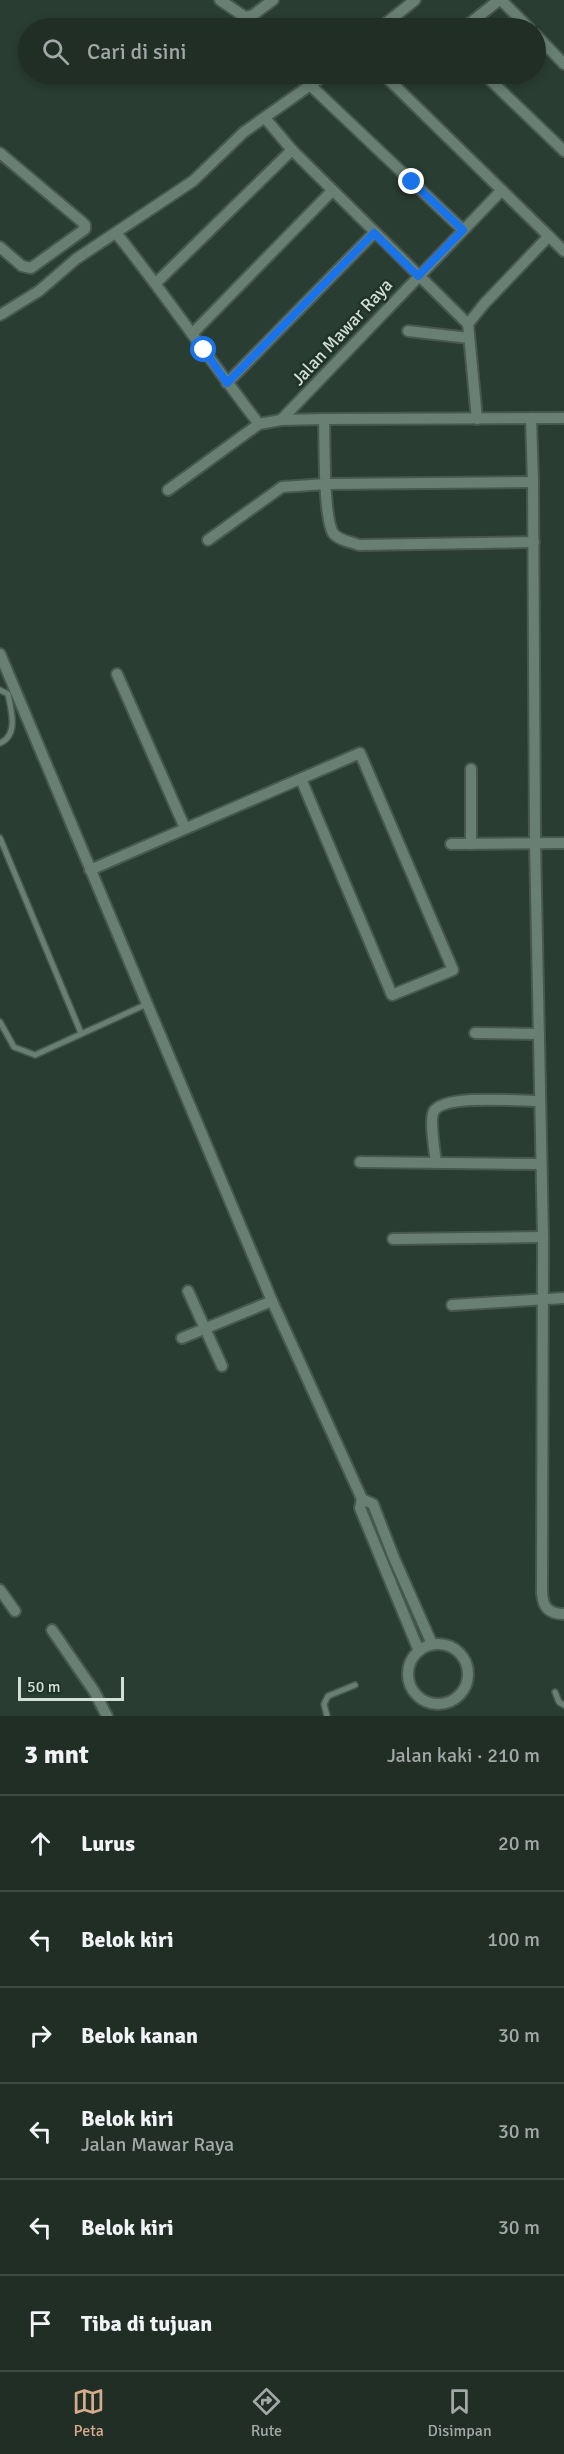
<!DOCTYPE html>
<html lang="id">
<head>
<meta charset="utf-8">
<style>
  body { margin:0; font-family:Signika,sans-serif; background:#2d3a32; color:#f1f3f6 }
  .scale { position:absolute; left:18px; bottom:15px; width:106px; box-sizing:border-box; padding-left:6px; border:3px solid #d2ded7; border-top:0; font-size:16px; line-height:21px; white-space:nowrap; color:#d2ded7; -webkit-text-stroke:4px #203328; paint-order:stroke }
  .stop { position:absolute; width:18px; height:18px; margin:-14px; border:4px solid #1a73e8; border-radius:50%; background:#fff }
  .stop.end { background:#1a73e8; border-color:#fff; box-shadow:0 2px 6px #0008 }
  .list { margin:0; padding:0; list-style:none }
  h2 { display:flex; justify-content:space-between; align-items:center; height:78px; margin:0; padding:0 24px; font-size:26px }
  h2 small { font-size:20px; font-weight:400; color:#a2a8a7 }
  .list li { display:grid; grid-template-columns:39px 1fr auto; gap:18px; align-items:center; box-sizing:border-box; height:96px; padding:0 24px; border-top:2px solid #3d4a43 }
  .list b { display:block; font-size:22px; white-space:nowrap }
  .list p { margin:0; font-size:20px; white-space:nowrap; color:#a2a8a7 }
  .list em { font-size:20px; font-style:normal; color:#a2a8a7 }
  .icon { flex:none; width:33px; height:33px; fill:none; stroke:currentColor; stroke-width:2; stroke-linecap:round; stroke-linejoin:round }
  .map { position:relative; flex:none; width:564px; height:1716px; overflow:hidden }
  .search { position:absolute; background:#202e26; box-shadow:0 3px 9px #0003; left:18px; right:18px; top:18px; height:66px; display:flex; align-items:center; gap:15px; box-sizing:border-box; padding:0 21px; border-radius:33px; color:#a2a8a7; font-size:22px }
  .sheet { height:654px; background:#202e26 }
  nav { display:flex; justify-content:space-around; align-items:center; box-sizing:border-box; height:84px; border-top:2px solid #3d4a43; background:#202e26; font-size:16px; color:#a2a8a7 }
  nav a { display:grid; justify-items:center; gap:3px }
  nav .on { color:#d6ab8b }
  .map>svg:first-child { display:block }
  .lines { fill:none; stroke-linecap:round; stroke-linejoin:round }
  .lane-casing { stroke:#47584f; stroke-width:8 }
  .street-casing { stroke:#47584f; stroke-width:14 }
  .lane { stroke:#697f73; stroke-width:5 }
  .street { stroke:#697f73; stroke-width:10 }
  .route { stroke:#1a73e8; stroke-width:8 }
  .labels { text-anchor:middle; stroke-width:5; stroke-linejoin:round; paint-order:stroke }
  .street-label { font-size:18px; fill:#d2ded7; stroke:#203328 }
</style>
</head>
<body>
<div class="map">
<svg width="564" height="1716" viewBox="0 0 564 1716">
  <rect width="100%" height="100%" fill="#2a3d32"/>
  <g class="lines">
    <defs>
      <g id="lane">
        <path d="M0,690L8,694C11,710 19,735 0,743"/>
        <path d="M0,838L81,1033"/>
        <path d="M0,1022L14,1047L35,1055L147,1004"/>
        <path d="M555,1692L559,1702L564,1705"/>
        <path d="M327,1716L324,1704L328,1696L355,1685"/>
      </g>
      <g id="street">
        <path d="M220,0L245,17L253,15L273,0"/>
        <path d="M501,0L529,28"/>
        <path d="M380,28L415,0"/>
        <path d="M464,28L499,0"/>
        <path d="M536,35L564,64"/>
        <path d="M383,74L564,251"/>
        <path d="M484,74L564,151"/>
        <path d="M311,86L463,230"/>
        <path d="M265,118L292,150"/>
        <path d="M0,153L81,221L85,225V229L31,268L22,266L0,247"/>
        <path d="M116,233C166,295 210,361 259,424"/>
        <path d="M156,283L292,150L468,324"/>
        <path d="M0,315L39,291L76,259L193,181L244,132L326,74"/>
        <path d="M408,331L469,338"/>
        <path d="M192,334L332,191"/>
        <path d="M227,383L374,233"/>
        <path d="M531,418L533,482L535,842L543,1237L542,1593C543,1608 549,1614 564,1614"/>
        <path d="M324,419C325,443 323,515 333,533C338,540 351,542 359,545L534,542"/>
        <path d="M477,419L468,324L484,304L549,236"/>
        <path d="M281,420L502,190"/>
        <path d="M168,490L259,424L281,420L324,419L564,418"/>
        <path d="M208,540L282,487L326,484L533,482"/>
        <path d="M0,654L272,1301L362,1499L373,1504L394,1558L432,1644"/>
        <path d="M117,674L185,828"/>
        <path d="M451,844L564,843"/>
        <path d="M471,844V769"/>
        <path d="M90,870L360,753L453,970L392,995L301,779"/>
        <path d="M475,1033L539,1034"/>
        <path d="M360,1162L541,1164"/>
        <path d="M436,1163C435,1153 429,1119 434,1111C445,1094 519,1101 540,1101"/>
        <path d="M393,1239L543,1237"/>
        <path d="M188,1291L222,1366"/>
        <path d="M452,1305L564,1298"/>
        <path d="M182,1338L272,1301"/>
        <path d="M362,1499L360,1508L419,1651"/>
        <path d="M0,1590L15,1611"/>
        <path d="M52,1630L94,1691L107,1716"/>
        <circle cx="438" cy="1674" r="30"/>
      </g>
    </defs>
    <!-- lane casing -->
    <use href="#lane" class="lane-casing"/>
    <!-- street casing -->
    <use href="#street" class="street-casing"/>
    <!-- lane -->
    <use href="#lane" class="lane"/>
    <!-- street -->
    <use href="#street" class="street"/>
  </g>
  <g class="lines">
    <!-- route -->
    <path class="route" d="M204,350L227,383L374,233L418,276L463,230L412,182"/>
  </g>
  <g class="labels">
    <!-- street labels -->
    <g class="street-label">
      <text transform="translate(342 332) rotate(-47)" y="6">Jalan Mawar Raya</text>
    </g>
  </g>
</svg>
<div class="scale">50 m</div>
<div class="stop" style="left:204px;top:350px"></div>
<div class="stop end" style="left:412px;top:182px"></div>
<div class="search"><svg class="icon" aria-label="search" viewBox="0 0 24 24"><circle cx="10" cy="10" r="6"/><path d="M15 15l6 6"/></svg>Cari di sini</div>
</div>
<section class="sheet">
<h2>3 mnt<small>Jalan kaki · 210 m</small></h2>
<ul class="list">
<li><svg class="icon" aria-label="ahead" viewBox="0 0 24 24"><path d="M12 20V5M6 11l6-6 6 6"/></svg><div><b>Lurus</b></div><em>20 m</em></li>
<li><svg class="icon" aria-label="left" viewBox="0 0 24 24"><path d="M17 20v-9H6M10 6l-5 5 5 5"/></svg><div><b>Belok kiri</b></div><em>100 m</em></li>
<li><svg class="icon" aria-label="right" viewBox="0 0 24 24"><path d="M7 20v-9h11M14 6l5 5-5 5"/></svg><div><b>Belok kanan</b></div><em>30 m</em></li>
<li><svg class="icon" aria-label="left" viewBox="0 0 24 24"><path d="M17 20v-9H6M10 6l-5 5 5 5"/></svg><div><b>Belok kiri</b><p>Jalan Mawar Raya</p></div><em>30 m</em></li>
<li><svg class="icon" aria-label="left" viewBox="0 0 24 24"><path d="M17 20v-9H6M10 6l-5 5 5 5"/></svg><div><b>Belok kiri</b></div><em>30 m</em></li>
<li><svg class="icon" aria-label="arrive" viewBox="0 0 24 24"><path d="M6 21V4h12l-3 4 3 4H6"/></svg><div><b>Tiba di tujuan</b></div></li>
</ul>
</section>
<nav>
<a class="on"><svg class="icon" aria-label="map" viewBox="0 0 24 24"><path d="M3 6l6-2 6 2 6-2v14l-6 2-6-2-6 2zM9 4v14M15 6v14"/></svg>Peta</a>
<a><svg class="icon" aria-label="directions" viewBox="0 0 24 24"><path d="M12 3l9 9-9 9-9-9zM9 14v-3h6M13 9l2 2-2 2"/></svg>Rute</a>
<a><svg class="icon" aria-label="saved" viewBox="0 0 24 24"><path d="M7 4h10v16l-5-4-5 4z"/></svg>Disimpan</a>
</nav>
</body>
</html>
